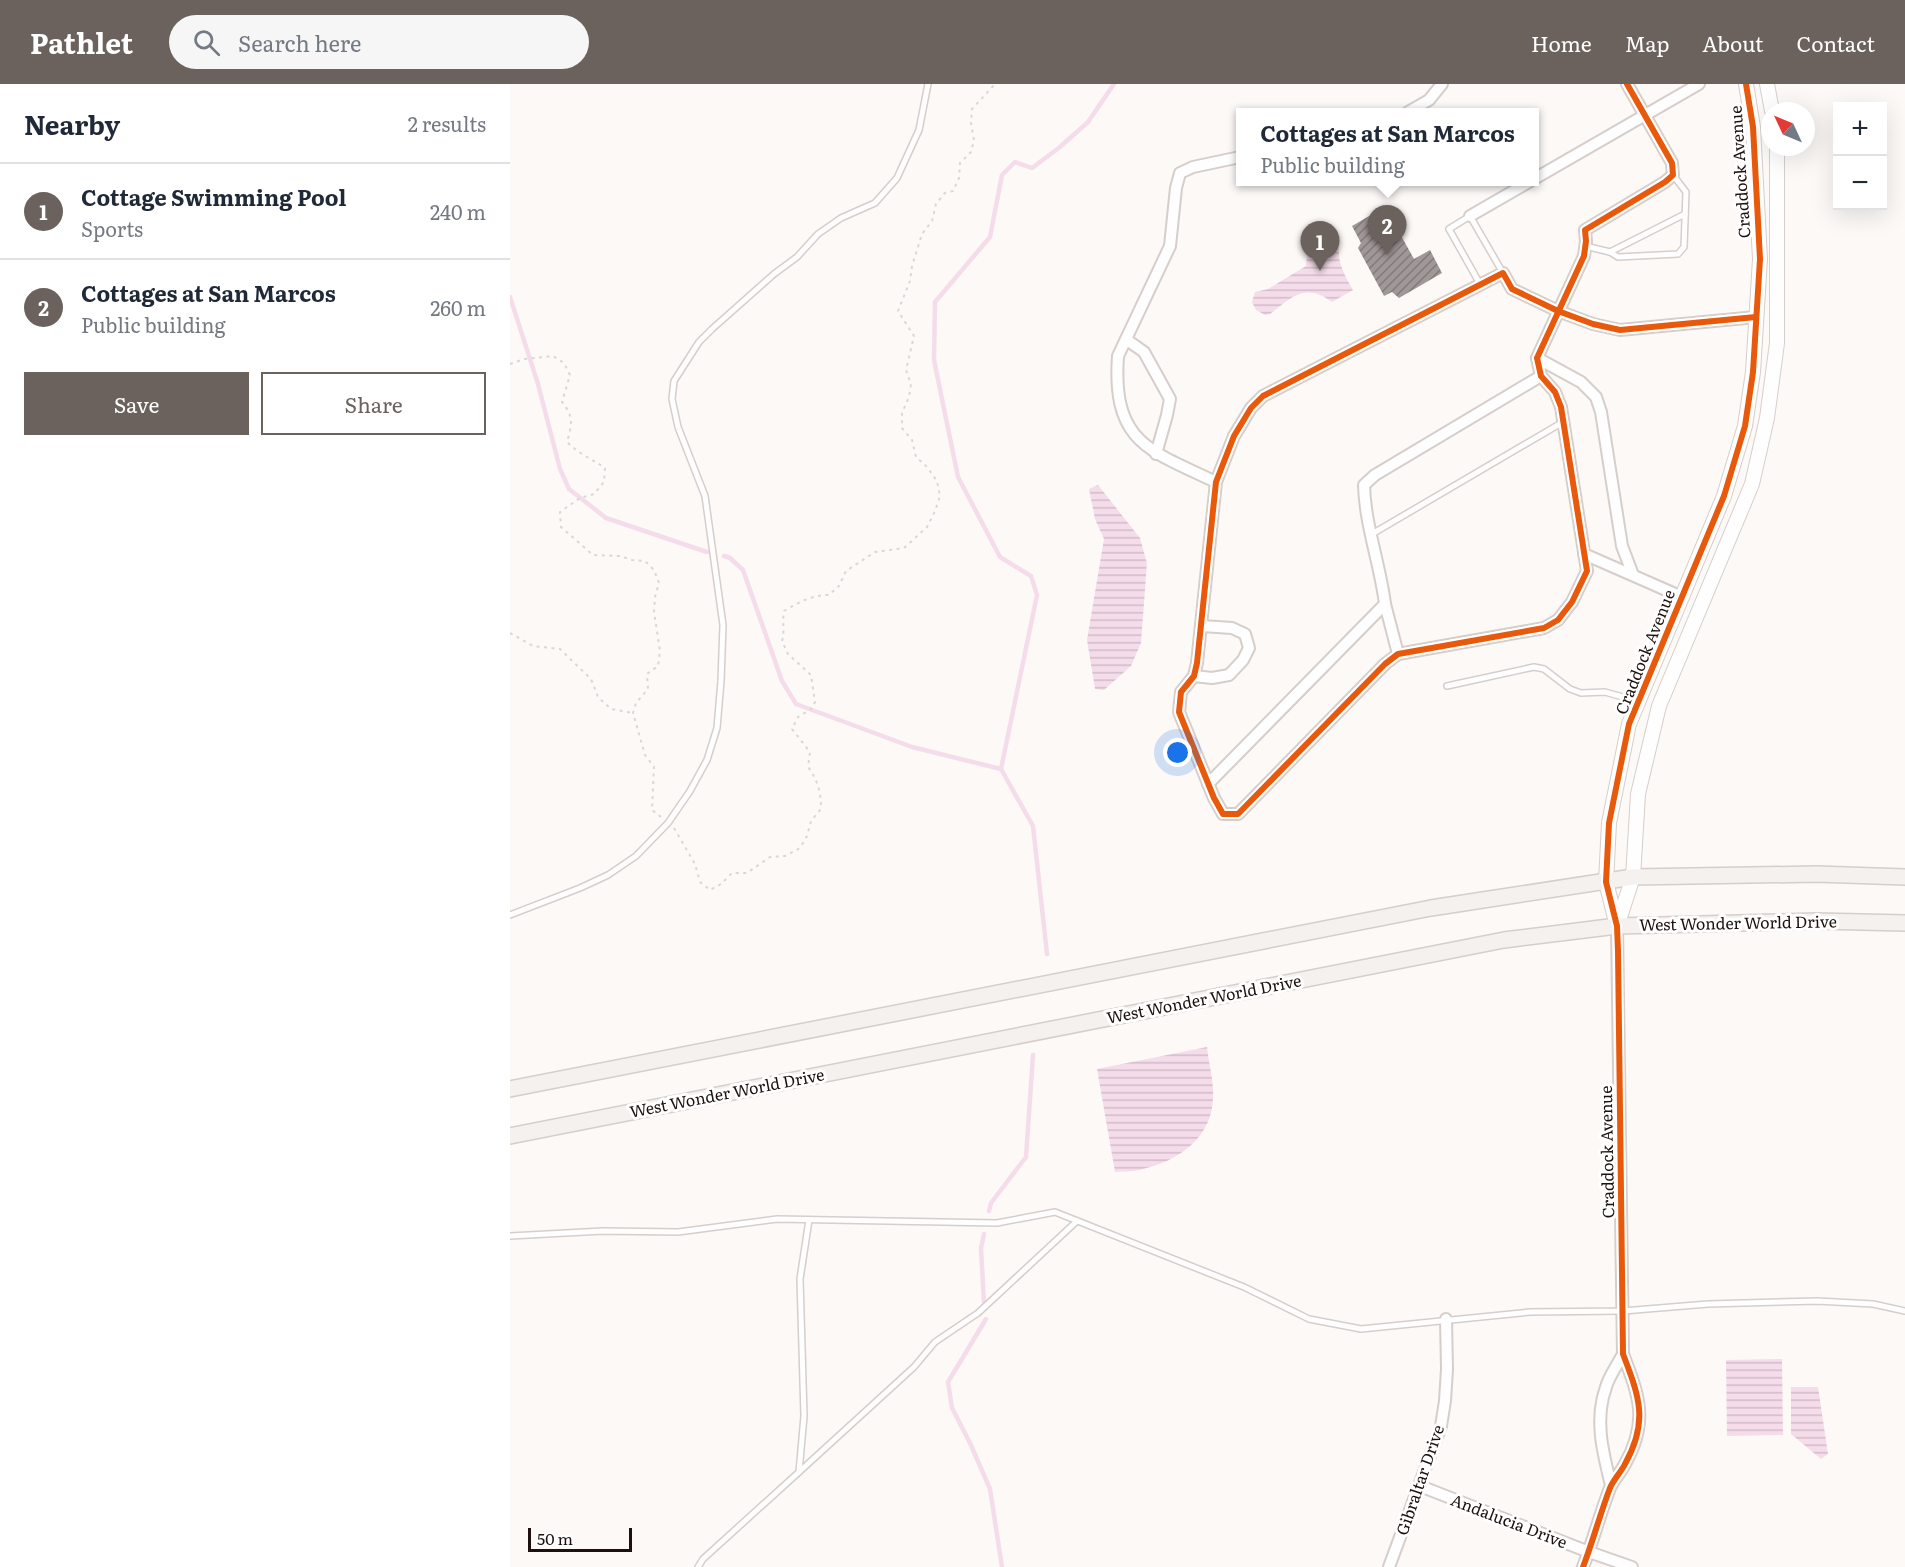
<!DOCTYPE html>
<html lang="en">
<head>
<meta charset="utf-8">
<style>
  body { margin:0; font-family:Literata,serif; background:#f6f6f7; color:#1f2937 }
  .controls { position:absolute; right:18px; top:18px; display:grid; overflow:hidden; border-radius:0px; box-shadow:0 6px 24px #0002 }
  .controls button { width:54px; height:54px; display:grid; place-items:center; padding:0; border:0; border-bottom:2px solid #e0e1e3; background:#fff; color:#1f2937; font:30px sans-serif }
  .compass { position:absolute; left:1251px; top:18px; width:54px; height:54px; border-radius:50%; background:#fff; box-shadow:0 6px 24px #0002; rotate:314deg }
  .scale { position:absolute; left:18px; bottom:15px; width:104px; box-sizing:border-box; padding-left:6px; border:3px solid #1c110c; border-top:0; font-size:16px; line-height:21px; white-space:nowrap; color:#1c110c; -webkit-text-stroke:4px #fff; paint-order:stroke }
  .you { position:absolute; left:668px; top:669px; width:21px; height:21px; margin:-15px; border:4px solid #fff; border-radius:50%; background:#1a73e8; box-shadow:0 0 0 9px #1a73e833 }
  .badge { display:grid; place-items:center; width:39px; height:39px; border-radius:50%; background:#6b625e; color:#fff; font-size:20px; font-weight:700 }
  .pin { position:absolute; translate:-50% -50px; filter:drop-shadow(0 2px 3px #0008) }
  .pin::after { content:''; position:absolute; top:32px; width:21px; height:18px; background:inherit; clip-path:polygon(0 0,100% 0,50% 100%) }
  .popup { position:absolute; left:726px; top:24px; width:303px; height:78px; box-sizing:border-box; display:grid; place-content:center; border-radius:0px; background:#fff; filter:drop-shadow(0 2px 4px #0005); font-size:20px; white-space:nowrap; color:#747a83 }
  .popup b { font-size:22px; color:#1f2937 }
  .popup::after { content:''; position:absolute; left:50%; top:100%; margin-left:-12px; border:12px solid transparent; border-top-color:#fff }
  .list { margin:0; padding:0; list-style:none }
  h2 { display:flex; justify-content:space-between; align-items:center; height:78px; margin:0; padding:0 24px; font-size:26px }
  h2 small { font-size:20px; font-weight:400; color:#747a83 }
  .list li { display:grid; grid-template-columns:39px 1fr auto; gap:18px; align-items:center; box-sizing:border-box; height:96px; padding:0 24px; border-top:2px solid #e0e1e3 }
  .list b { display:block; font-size:22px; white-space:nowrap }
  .list p { margin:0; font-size:20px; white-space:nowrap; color:#747a83 }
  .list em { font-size:20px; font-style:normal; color:#747a83 }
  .actions { display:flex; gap:12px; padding:18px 24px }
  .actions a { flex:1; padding:14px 0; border:2px solid #6b625e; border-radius:0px; text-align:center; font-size:21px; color:#6b625e }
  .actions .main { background:#6b625e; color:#fff }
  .icon { flex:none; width:33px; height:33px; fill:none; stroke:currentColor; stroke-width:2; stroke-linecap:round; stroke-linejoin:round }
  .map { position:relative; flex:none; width:1395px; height:1483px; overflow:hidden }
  header { display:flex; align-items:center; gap:36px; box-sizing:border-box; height:84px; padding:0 30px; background:#6b625e; color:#fff }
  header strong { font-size:28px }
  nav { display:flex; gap:33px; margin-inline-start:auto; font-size:21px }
  .search { width:420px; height:54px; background:#f6f6f7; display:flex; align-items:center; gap:15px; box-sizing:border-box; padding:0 21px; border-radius:33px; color:#747a83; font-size:22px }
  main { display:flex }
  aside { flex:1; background:#fff }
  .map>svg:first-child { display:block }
  .water { fill:url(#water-rules) }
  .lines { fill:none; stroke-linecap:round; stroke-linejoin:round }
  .stream { stroke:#f5dcea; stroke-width:4.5 }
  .building { fill:url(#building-hatch) }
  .service-casing { stroke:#d6ceca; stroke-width:8 }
  .minor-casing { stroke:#d6ceca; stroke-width:14 }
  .tertiary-casing { stroke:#d6ceca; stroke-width:16 }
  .secondary-casing { stroke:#d6ceca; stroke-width:18 }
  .path { stroke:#d9d8d8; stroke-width:2; stroke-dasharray:3 4.5; stroke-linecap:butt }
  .service { stroke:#fffefe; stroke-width:5 }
  .minor { stroke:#fffefe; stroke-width:10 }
  .tertiary { stroke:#fffefe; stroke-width:14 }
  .secondary { stroke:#f4f1ee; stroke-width:15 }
  .cycleway-casing { stroke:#fff; stroke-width:10 }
  .cycleway { stroke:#e8590c; stroke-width:6 }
  .labels { text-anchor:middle; stroke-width:6; stroke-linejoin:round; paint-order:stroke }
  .street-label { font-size:16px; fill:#1c110c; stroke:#fff }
</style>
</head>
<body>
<header>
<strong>Pathlet</strong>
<div class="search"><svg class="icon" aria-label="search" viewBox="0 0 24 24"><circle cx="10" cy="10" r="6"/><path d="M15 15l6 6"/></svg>Search here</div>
<nav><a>Home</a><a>Map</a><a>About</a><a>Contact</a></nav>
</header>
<main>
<aside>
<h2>Nearby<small>2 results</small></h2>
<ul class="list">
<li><span class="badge">1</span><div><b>Cottage Swimming Pool</b><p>Sports</p></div><em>240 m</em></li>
<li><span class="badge">2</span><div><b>Cottages at San Marcos</b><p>Public building</p></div><em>260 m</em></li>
</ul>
<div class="actions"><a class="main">Save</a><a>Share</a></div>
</aside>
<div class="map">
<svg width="1395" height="1483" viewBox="0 0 1395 1483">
  <defs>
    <pattern id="water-rules" width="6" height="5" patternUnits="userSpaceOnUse" patternTransform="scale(1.5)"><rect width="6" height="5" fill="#f5dcea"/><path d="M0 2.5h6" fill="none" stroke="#d1bcc8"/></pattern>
    <pattern id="building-hatch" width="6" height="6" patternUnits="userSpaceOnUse" patternTransform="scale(1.5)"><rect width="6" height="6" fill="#a09797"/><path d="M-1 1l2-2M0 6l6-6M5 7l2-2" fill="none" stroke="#827a7a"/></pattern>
  </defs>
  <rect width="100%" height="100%" fill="#fdf9f7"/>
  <!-- water -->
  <g class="water">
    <path d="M814,152L827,159C829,164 829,168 829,173C831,185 837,196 843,206L822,218C795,198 782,213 760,230L755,231L746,226L742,218L745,208L758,205L796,182C797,168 799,157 814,152Z"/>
    <path d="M588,401L630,454L637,479L631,559L621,582L594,606L585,605L577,556L594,455L585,435L579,405Z"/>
    <path d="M697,963C699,980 704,998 703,1014C702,1054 668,1077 633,1085C625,1088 615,1087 605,1088L587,985Z"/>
    <path d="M1272,1275L1273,1351L1217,1352L1216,1276Z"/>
    <path d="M1281,1303H1308L1318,1370L1311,1375L1281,1350Z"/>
  </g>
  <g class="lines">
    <!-- stream -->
    <g class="stream">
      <path d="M0,213L28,300L50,385L59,405L96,434L197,468"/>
      <path d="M214,472L220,474L233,486L272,597L286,620L402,663L491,685"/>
      <path d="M537,870L523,742L491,685L527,511L521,492L490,473L448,393L424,276L425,218L480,153L492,91L505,78L522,84L550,63L578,38L604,0"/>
      <path d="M479,1127L481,1119L516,1073L523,971"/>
      <path d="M474,1219L471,1164L474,1150"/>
      <path d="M476,1235L438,1298L442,1324L460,1359L480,1405L492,1483"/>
    </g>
  </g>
  <!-- building -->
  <path class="building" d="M861,131L875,156L889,148L904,175L920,166L932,189L889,214L882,208L874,212L848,164L851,159L842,142Z"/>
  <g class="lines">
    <defs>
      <g id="service">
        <path d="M1075,162L1100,168L1108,173L1168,170L1174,163L1176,108L1163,91"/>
        <path d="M1100,168L1175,130"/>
        <path d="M970,200L939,145L960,132L993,189"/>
        <path d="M862,450L1053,338"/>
        <path d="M937,602L1024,583L1034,585L1060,605L1071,609L1095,608L1127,617"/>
        <path d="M0,831L70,804L98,791L126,772L158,739L180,707L197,676L207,644L211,597L213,541L195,412L168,343L162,315L164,297L189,258L202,245L264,190L287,173L308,150L331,134L365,119L387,94L409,46L418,0"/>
        <path d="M0,1152L93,1147L168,1148L267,1135L487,1139L545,1128L734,1203L799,1235L851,1245L1020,1228L1113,1227L1198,1220L1307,1217L1363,1220L1395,1227"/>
        <path d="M289,1388L404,1283L425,1258L468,1229L567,1137"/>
        <path d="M188,1483L193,1475L289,1388L294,1332L290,1195L299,1136"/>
      </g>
      <g id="minor">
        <path d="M1117,0L1162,79L1163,91L1155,98L1075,146L1076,157L1074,172L1027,274L1031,292L1045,308L1051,323L1077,487L1062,518L1048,536L1034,544L888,570L875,580L728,730H713L704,714L669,628L671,608L684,592L687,579L706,398L724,352L741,324L753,312L993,189L1002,205L1048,227L1083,240L1110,246L1246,233"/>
        <path d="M898,28L919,16L932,0"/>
        <path d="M1024,95L1189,0"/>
        <path d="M960,132L1019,98"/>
        <path d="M617,256L634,268L660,315L657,331L646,370"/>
        <path d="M1027,274L1071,298L1086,313L1091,328L1112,462L1123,491"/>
        <path d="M706,398C638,366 602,358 608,272L660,162L666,104L670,89L683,83L730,73"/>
        <path d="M1074,470L1172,513"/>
        <path d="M875,520L888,570"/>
        <path d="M684,592L702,594L719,591L733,576L739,564L735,550L722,544L692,542"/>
        <path d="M698,700L875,520C870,480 855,441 854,401L865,391L1031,292"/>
        <path d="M1101,1401C1093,1369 1084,1336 1096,1303C1099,1292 1108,1280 1113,1270"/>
        <path d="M910,1402L1079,1468L1122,1483"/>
        <path d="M879,1483L931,1342L935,1317L937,1285L936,1235"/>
        <path d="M1073,1483C1083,1457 1090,1430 1100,1404C1104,1395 1111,1388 1115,1380C1139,1337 1129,1312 1113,1270L1107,842"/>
      </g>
      <g id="tertiary">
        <path d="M1257,0L1262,27"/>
        <path d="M1107,842L1096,798L1099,739L1119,640L1214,412L1235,342L1243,288L1250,175L1243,43L1236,0"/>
        <path d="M1107,842L1123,793L1128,710L1149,622L1242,400L1257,334L1267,259V63"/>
      </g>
      <g id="secondary">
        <path d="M0,1005L921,824L1123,793L1307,790L1395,793"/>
        <path d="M0,1052L994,856L1107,842L1307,837L1395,839"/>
      </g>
    </defs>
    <!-- service casing -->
    <use href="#service" class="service-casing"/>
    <!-- minor casing -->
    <use href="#minor" class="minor-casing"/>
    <!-- tertiary casing -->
    <use href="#tertiary" class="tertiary-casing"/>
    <!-- secondary casing -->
    <use href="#secondary" class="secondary-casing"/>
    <!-- path -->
    <g class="path">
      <path d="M0,280L14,275L43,272L54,279L60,291L52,318C64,333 62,340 57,358C69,370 82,375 95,384L94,398L84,410L70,414L50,428L51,443L83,471L110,472L122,476L135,477L144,486L149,499L145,513L144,528L150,567L148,582L137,590L138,605L126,619L123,629L135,671L144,683L142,726L151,733"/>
      <path d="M0,549L23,562L50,565L81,595L88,613L101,625L123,629"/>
      <path d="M164,744L185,780L190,798L200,806L211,800L222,789H237L260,773L275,772L290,764L297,752L301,737L311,725C311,708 308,697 298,683L300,668L282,645L288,633L301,625L305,618L301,591L278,570L272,557C275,547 272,538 274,527C289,518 302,511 319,511L329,502L336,487L365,468L394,464L417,443L425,427L430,412L427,397L417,383L406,373L402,356L392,344V329L399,313L401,300L396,286L404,252L388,227L400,197L402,182L412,150L422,137L426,120L435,109L443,107L449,94L450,79L461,68L464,56L461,39L462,25L485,0"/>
    </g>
    <!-- service -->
    <use href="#service" class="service"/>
    <!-- minor -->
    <use href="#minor" class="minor"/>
    <!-- tertiary -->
    <use href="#tertiary" class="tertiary"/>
    <!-- secondary -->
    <use href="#secondary" class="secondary"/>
    <defs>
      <g id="cycleway">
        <path d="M1117,0L1162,79L1163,91L1155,98L1075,146L1076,157L1074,172L1027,274L1031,292L1045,308L1051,323L1077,487L1062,518L1048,536L1034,544L888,570L875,580L728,730H713L704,714L669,628L671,608L684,592L687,579L706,398L724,352L741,324L753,312L993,189L1002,205L1048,227L1083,240L1110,246L1246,233"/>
        <path d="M1073,1483C1083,1457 1090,1430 1100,1404C1104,1395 1111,1388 1115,1380C1139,1337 1129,1312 1113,1270L1108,867L1107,842L1096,798L1099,739L1119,640L1214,412L1235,342L1243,288L1250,175L1243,43L1236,0"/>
      </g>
    </defs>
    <!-- cycleway casing -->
    <use href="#cycleway" class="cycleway-casing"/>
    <!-- cycleway -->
    <use href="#cycleway" class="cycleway"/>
  </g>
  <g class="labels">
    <!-- street labels -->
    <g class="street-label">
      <text transform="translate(1230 88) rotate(-94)" y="6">Craddock Avenue</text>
      <text transform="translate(1135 568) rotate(-68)" y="6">Craddock Avenue</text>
      <text transform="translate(1228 839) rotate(-1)" y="6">West Wonder World Drive</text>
      <text transform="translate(694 915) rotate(-11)" y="6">West Wonder World Drive</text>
      <text transform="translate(217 1009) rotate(-11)" y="6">West Wonder World Drive</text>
      <text transform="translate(1097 1068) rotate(-91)" y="6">Craddock Avenue</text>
      <text transform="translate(910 1396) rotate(-71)" y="6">Gibraltar Drive</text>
      <text transform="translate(999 1437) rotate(21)" y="6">Andalucia Drive</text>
    </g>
  </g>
</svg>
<div class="controls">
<button>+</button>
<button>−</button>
</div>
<svg class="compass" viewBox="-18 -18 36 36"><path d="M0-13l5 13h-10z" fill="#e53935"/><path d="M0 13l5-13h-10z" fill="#747a83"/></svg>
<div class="scale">50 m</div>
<div class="you"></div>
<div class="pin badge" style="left:810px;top:187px">1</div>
<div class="pin badge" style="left:877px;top:171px">2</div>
<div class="popup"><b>Cottages at San Marcos</b>Public building</div>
</div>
</main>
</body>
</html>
